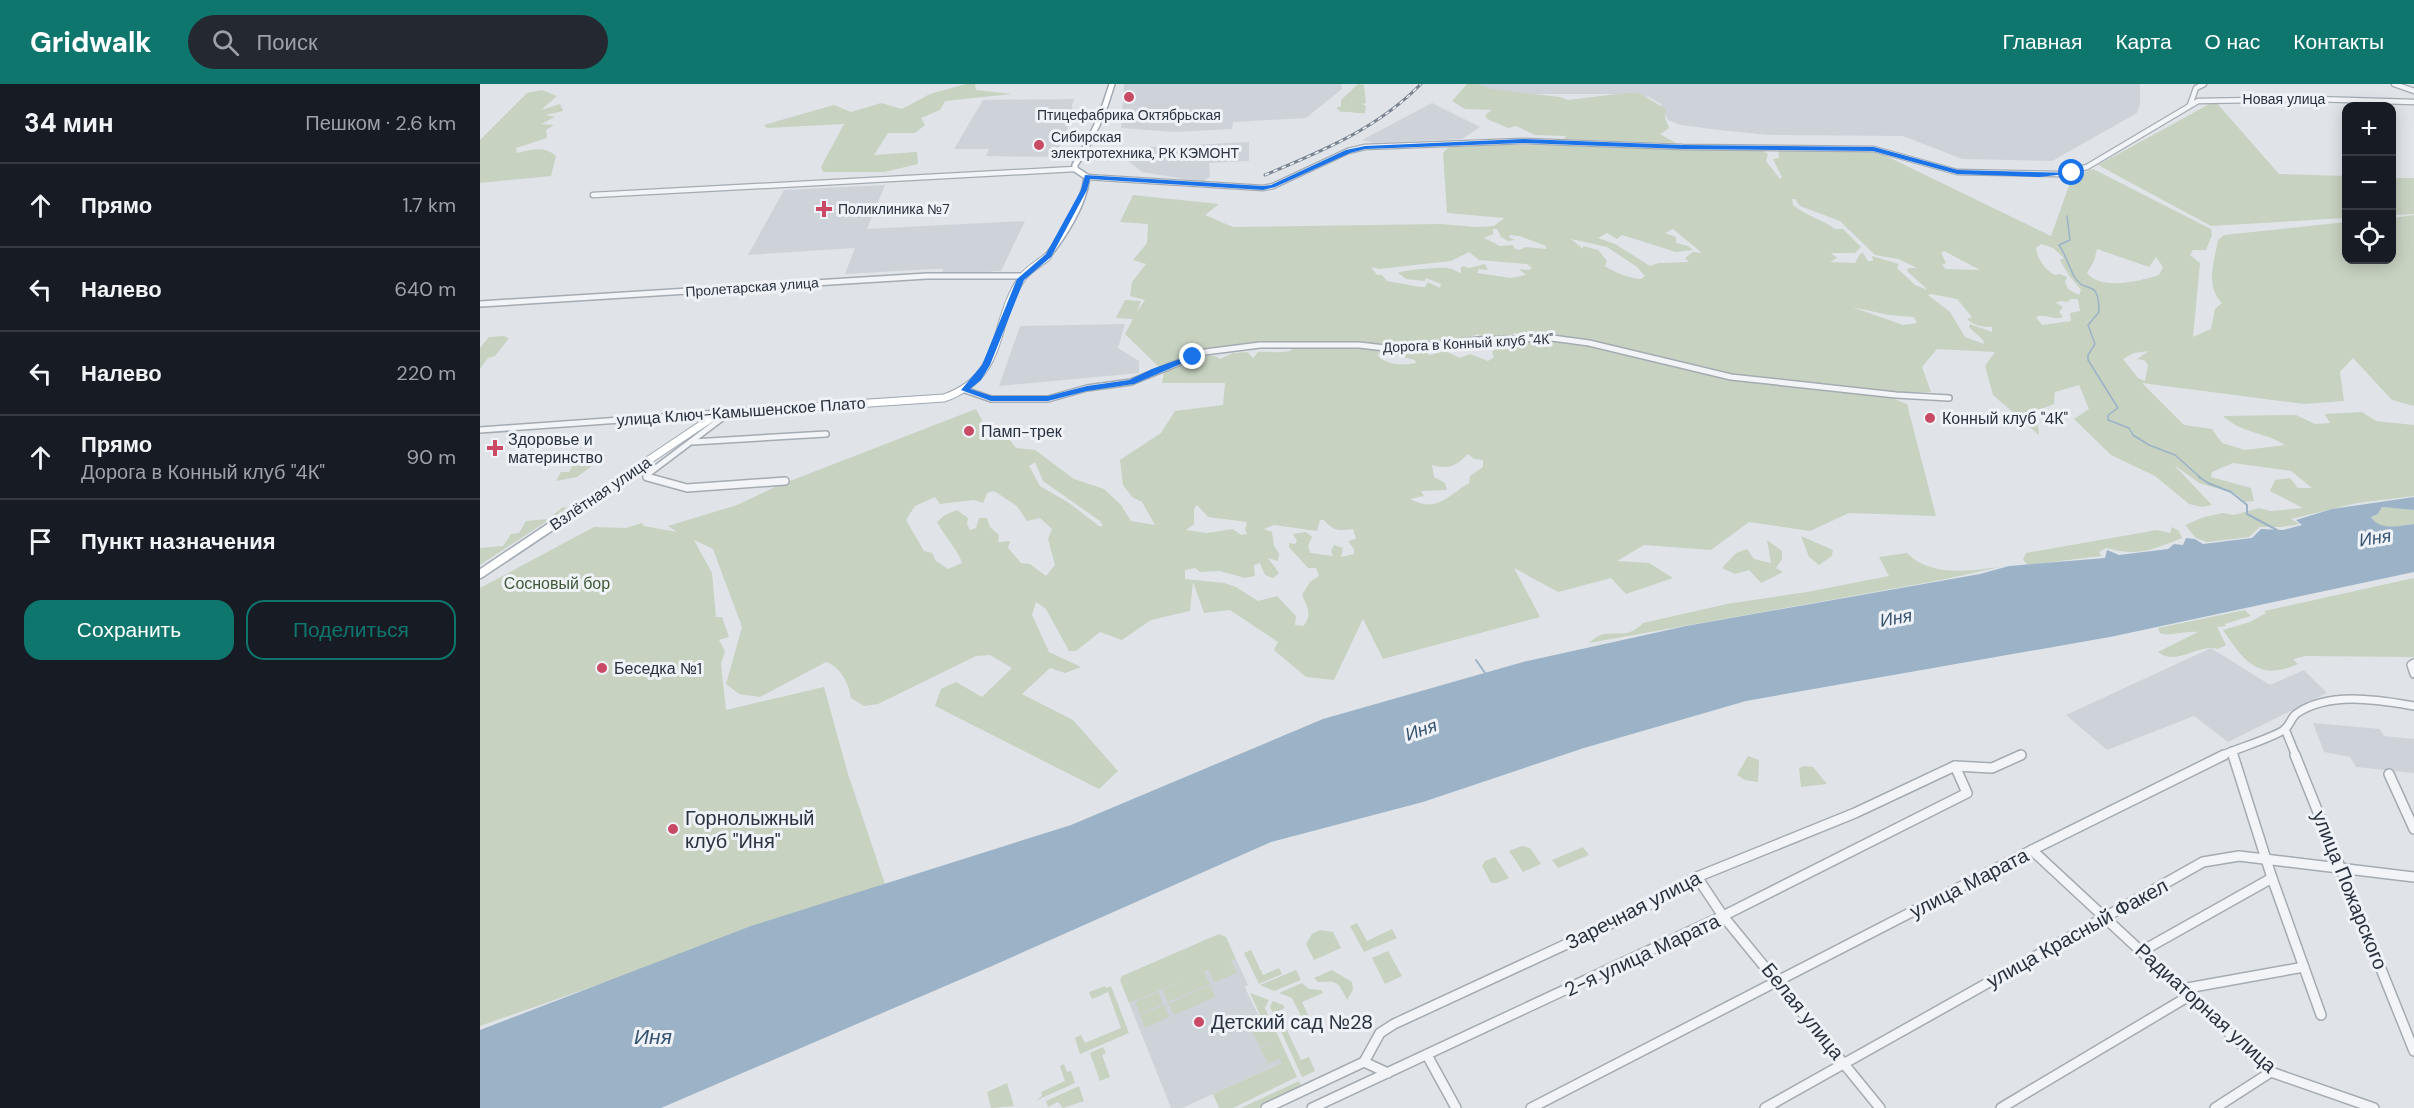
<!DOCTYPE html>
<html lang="ru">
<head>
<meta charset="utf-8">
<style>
  body { margin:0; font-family:"DM Sans",sans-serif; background:#242831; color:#f1f3f6 }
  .controls { position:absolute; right:18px; top:18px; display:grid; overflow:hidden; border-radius:12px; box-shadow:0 3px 15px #0003 }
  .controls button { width:54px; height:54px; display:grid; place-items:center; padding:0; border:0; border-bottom:2px solid #363941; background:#171b24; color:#f1f3f6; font:30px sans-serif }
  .stop { position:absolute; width:18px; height:18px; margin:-14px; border:4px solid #1a73e8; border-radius:50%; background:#fff }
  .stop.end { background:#1a73e8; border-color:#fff; box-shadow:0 2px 6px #0008 }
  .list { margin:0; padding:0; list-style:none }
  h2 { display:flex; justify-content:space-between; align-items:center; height:78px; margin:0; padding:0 24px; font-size:26px }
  h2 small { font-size:20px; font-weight:400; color:#9ea1a6 }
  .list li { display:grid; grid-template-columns:39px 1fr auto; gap:18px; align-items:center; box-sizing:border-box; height:84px; padding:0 24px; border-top:2px solid #363941 }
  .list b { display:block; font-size:22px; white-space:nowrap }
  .list p { margin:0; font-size:20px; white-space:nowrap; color:#9ea1a6 }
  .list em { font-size:20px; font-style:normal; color:#9ea1a6 }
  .actions { display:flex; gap:12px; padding:18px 24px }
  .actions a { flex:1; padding:14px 0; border:2px solid #0f766e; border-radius:18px; text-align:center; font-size:21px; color:#0f766e }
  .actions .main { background:#0f766e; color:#fff }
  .icon { flex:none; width:33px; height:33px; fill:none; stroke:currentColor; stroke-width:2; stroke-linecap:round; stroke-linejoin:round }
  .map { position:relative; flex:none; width:1934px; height:1024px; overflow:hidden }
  header { display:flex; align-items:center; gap:36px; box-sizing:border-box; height:84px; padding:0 30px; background:#0f766e; color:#fff }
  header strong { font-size:28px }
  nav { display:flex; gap:33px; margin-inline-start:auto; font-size:21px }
  .search { width:420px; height:54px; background:#242831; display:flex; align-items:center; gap:15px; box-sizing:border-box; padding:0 21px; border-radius:33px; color:#9ea1a6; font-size:22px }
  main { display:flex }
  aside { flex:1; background:#171b24 }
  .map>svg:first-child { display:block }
  .built { fill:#ced3da }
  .green { fill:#c7d2c1; fill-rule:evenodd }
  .water { fill:#9cb3c7 }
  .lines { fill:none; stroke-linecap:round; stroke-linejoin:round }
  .stream-far1 { stroke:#9cb3c7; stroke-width:1.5 }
  .stream { stroke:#9cb3c7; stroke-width:2 }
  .minor-far3-casing { stroke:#a5abb2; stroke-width:7 }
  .minor-far2-casing { stroke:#a5abb2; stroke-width:8 }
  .minor-far1-casing { stroke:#a5abb2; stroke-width:10 }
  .minor-casing { stroke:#a5abb2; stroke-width:12 }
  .major-far2-casing { stroke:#a0a9b4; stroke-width:8 }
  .major-far1-casing { stroke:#a0a9b4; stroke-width:9 }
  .major-casing { stroke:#a0a9b4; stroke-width:11 }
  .minor-far3 { stroke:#f2f4f7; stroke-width:4.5 }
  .minor-far2 { stroke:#f2f4f7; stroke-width:5 }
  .minor-far1 { stroke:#f2f4f7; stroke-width:7 }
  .minor { stroke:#f2f4f7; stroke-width:9 }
  .major-far2 { stroke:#fff; stroke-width:5 }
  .major-far1 { stroke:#fff; stroke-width:7 }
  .major { stroke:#fff; stroke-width:8 }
  .rail-casing { stroke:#7a8491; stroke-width:3 }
  .rail { stroke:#eff2f6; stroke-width:1.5; stroke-dasharray:4.5; stroke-linecap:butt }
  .route { fill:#1a73e8 }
  .poi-dot { fill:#c94a64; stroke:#eff2f6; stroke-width:2 }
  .labels { text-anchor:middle; stroke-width:6; stroke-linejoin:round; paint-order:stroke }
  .far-street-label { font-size:14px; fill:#29323f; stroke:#eff2f6 }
  .far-poi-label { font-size:14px; fill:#29323f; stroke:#eff2f6; text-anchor:start }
  .street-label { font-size:16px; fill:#29323f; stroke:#eff2f6 }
  .poi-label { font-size:16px; fill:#29323f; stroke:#eff2f6; text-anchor:start }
  .park-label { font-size:16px; fill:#405a37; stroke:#eff2f6 }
  .water-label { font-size:18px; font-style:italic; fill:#355371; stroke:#eff2f6 }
  .near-poi-label { font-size:20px; fill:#29323f; stroke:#eff2f6; text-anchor:start }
  .near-street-label { font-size:20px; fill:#29323f; stroke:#eff2f6 }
  .near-water-label { font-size:21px; font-style:italic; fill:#355371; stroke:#eff2f6 }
</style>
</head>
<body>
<header>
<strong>Gridwalk</strong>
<div class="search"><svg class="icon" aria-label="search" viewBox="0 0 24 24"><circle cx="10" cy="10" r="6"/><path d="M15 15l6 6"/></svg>Поиск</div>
<nav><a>Главная</a><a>Карта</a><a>О нас</a><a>Контакты</a></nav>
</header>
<main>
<aside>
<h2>34 мин<small>Пешком · 2.6 km</small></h2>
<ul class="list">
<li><svg class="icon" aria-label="ahead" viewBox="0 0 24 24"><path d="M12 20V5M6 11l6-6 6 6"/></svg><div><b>Прямо</b></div><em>1.7 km</em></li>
<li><svg class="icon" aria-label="left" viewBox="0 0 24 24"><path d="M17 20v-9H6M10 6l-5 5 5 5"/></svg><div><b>Налево</b></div><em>640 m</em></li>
<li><svg class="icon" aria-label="left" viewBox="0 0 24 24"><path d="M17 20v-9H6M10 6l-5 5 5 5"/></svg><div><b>Налево</b></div><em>220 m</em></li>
<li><svg class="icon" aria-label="ahead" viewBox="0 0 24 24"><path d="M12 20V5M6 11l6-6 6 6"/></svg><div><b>Прямо</b><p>Дорога в Конный клуб &quot;4К&quot;</p></div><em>90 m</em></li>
<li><svg class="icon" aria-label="arrive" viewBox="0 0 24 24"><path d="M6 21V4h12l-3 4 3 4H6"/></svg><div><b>Пункт назначения</b></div></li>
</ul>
<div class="actions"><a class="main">Сохранить</a><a>Поделиться</a></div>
</aside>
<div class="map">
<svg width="1934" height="1024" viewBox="0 0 1934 1024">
  <rect width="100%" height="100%" fill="#e0e4e8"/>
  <!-- built -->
  <g class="built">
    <path d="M644,0H861L862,5L826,34L753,38L752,45L695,48L641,44Z"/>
    <path d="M989,0H1660V20L1657,29L1572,77L1482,75L1423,52L1288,51L1239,46L1201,41L1188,36L1181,20L1169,13L1141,10H1042L1007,7Z"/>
    <path d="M594,15L592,21L593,31L575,73L506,72L509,65H474L503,16Z"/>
    <path d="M952,19L1000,43L982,55L894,59L882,56Z"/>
    <path d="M769,58V77L729,79L730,92L723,98L662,88L633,65Z"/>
    <path d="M405,101L387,145L545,137L521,187L462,191L463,185H453L365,190L375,164L268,171L304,106Z"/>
    <path d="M645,240L638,264L659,277V289L519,302L540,242Z"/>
    <path d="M1731,564L1790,601L1824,586L1847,609L1748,658L1714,632L1627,666L1586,631Z"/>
    <path d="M1833,639L1900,645L1904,652L1934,655V689L1876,683L1870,673L1844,668Z"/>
    <path d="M756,875L768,901L765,902L766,906L802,979L702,1024H691L649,919Z"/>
  </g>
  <!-- green -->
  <g class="green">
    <path d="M486,0H495L496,6L532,10L465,17L460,26L441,34L445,41L435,49H408L394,71L437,68L438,80L404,88H343L341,83L364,40L287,44L284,41L354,21L371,28L401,19L422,25L450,10Z"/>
    <path d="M878,0L884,1L886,19L882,20L886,22L885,29C876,30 870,27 861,28L856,24L861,22V16Z"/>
    <path d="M987,0H998L1011,5L1080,13L1088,16L1145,9H1159L1186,25L1185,34L1189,44L1180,50L1196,59L1084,55L1086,52L1055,51L1036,42L1028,44L1007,35L1005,31L1012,26L985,25L972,17Z"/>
    <path d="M62,6L77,12L61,26L80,20L83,27L66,31L75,33L61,40L74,41L66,46L67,54L36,64L37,69C51,66 64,61 76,72L71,92L0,99V56L47,9Z"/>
    <path d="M1735,17L1799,90L1866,92V134L1731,142L1618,81Z"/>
    <path d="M972,60L1173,63L1283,67L1288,70L1286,77L1300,95L1302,93L1293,75L1299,74L1298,65L1384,66L1402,70L1571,152L1592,93L1613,85L1731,145L1732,151L1726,166H1713L1710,171L1720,179L1713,253L1731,245L1735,225L1742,219C1725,202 1734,178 1738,156L1744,151L1866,138V176H1912V134L1934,131V322L1912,316L1873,274L1860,288L1864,317L1824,320L1662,299L1704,341L1732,345L1742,359L1765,366L1805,361C1783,347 1763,350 1743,332L1816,331L1835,340L1850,339L1845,330L1882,328L1896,337L1934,341V412L1877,419L1811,435L1820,440L1801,443H1780L1769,453L1727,458L1716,454L1705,441L1724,433L1743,429L1754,431L1779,424L1791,427L1823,424L1790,407L1795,396L1810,394L1818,404H1832L1811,387L1753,379L1732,388L1731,393L1771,404L1774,417L1765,418L1756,410L1719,399L1694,381L1732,421L1722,423L1709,420L1675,392L1631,371L1594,335L1609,325L1599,301L1575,308L1574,320L1556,327L1559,351L1513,311L1505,282L1515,268L1457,265L1442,283L1451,308H1396L1427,320L1456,432L1369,429L1330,447L1269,438L1231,466L1164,461L1137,477L1169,479L1193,494L1146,510L1131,494L1078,508L1034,484L1060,533L903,575L883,535L854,596L826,593L794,566L798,558L750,526L724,529L713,498L710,527L671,536L642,556L620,548L596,567H589L566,525L556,518L552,531L569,568L601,583L585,589L570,584L542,610L593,636L638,687L619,705L455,622L461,605L476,598L502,613L532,584L510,571L496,572L398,620L384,622L371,614C369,600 361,583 346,578L280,613L259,610L246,600L262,543L233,465L214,456L232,489L236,533H242L249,553L239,556L245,567L241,580L246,626L344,603L368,690L405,800L0,942V504L114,443L146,444L162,439L164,442L197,448L188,442L257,421L297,402L496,325L511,353L523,347L536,364L555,366L594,395L624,405L641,421L651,437L675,441L662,418L652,413L643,401L640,376L681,349L695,327L743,321L745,299H682L684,288L645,250L653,235L636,234L645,216L661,217L657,228L665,216L650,212L652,198L666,180L653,176L667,159L668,140L640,138L653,111L739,120L725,131L753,143L961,140L996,143L1014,142L1024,134L967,129L963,69ZM1312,115H1315L1320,122L1360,137L1395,171L1418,175L1437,184H1428L1427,187L1448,206L1435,201L1417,184L1419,180L1392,172L1393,177H1388L1383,169L1380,170L1375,179L1350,178L1357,174L1351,169H1375L1381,163L1363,145H1355C1342,135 1326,132 1313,121ZM1013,145H1017L1021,153L1028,157L1035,156L1029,153L1030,151L1039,152L1066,162V165L1046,163L1039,166L1034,164L1033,161L1020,162L1004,154L1013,150ZM1193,145L1222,169L1213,168L1205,174L1209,178L1179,179L1170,182L1135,160L1118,154L1127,149L1137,155L1142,151L1196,168L1213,166L1208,162L1196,159V153L1185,149ZM1091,155L1127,163L1157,183L1165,192L1161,195C1149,194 1135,189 1125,182L1127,177L1118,166L1103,162V165ZM1561,160L1573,164L1584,174L1580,176L1588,190L1601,206L1599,211L1588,205L1585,198L1587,193L1580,190L1574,191C1565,185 1557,175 1556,164ZM1617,165L1669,183L1676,173L1683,183L1679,191C1661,197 1621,207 1607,189L1614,177ZM1464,167L1500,186L1466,185L1462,181L1466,179L1461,169ZM989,168L999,176L1047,180L1052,184L1049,186L1039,185L1046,191L1031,194L997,189L999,185L1008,186L1005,180L989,184L983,182L981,184V189C976,188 973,184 967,184C961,183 923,186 918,189L926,195L945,197L946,194L961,200L960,204L948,198L945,203H940L907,197L902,191H897L891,183L899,185L971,177ZM1451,210L1477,215L1492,233L1487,235C1494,242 1503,243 1512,243V248L1490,240L1489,243L1503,256L1504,260L1485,253L1470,228L1448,211ZM1591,215H1598L1600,227L1590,229L1591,237L1562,241L1556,233C1566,229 1573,237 1583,233L1579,228L1583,223L1576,219L1580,217L1587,218ZM1372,223L1409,231L1434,233L1437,239L1423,241ZM1035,249L1056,255C1037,266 1024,258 1003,261L1017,264L1012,268L1014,273L1008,277L990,270L980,274L965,267L950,271L939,264L907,266L908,269L935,276L936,279C923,281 909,282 898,272L900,267L893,264L928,259L968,257L982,263V256L998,250L1002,254L1029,253ZM815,260L810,262L812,266C802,270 790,267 778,268L773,274L767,268L753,269L740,275L735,272L721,271L720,269ZM1669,267L1657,275L1664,276L1668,281L1665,297L1658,294L1643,275L1654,269ZM988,370L994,375L1003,376V383L990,392L989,399C966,413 957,429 930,415L944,412L941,407L967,406L965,399L954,393L952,381C968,386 976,382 988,370ZM555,378L563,397L620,437L623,442H619L589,419L560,402L549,382ZM514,407L537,422L547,437L560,434L572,445L568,455L575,481L566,492L550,480L541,479L528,464L530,457L518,458L519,451L510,443L507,434H499L496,444L490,446L487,440L488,434L477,426L465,431L457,438C463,450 480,469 482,479L468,485L456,477L452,469L444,467L426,436L435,422L455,413L460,420L494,416L503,419L507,409ZM717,421L728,433L767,438L765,446L767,450L761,451L753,445L727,449L706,446L714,440V425ZM840,436H844C853,447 860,447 873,445L876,455L868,457L874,465V470L861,473L863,464L854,461L851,467L853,472L830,469L828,462L832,453L826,448L813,450L817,457L815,460L809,459V463L828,484H836L839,492L830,498L822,511C827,522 833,531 823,542L815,541L816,532L797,512L778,517L756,503L744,499L705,495V486L715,484L720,488L740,487L765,494L775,492L774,481L780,479L785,491L793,494L799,489L788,474L798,477L799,469L794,462L792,448L784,445L794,441L837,447Z"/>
    <path d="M1912,94H1934V130L1912,131Z"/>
    <path d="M24,252L29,254L15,272L8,274L0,285V264L9,253Z"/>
    <path d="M98,371L104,373L127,371L97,393L76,397L81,388H89Z"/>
    <path d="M83,423L87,424L0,481V464L23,462L31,450L39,449L46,437L68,435Z"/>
    <path d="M1902,423L1934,426V440C1918,442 1901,448 1891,433L1898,430Z"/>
    <path d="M1692,443L1699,447L1702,454C1671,466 1659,473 1626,464L1619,468L1621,472L1548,481L1543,476L1546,469L1677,446L1690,449Z"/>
    <path d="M1321,452L1353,466L1352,472L1339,481L1329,473Z"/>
    <path d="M1287,456L1302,467V475L1296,484L1303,488L1281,499L1269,486L1255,490L1242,484L1256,469L1267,465L1274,475L1291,479Z"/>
    <path d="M1427,469C1450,493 1489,487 1520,483L1461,496L1109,559C1112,556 1117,552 1121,551C1136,546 1147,556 1163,539L1247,520L1327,508L1409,492L1399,473Z"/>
    <path d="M1934,494V573L1826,572L1813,575L1818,580C1778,598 1764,577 1743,546L1770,538L1786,529L1784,527Z"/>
    <path d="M1765,526L1771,532L1745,540L1746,542L1737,543L1746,561L1738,565C1718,559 1697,583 1678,568L1718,548C1704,546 1690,553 1680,549L1678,544Z"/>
    <path d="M1268,672L1279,676L1278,698L1265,696L1257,691Z"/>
    <path d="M1324,682L1333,683L1347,700L1321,703L1319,684Z"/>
    <path d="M1042,762L1050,764L1061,780L1043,788L1029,767Z"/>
    <path d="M1103,763L1109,771L1078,784L1072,776Z"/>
    <path d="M1015,773L1029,794L1017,799H1011L1002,782L1005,777Z"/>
    <path d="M877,839L887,857L912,845L917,854L884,868L870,842Z"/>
    <path d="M840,846L853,848L861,864L834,876L826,860L832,850Z"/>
    <path d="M739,850L746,853L756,875L751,877L757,889L734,898L729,886L724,888L730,900L688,918L683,906L703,897L649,919L640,896L642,892Z"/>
    <path d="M771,866L783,891L799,884L802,890L779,900L764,869Z"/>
    <path d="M908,867L922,892L905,900L892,874Z"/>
    <path d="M816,886L821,896L794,907L780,901Z"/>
    <path d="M852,886L872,898L873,906L867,916C858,897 858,897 838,898L834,894Z"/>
    <path d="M822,899L829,905L841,906L843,909L822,918L829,933L823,936L812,914L799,909Z"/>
    <path d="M730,901L735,913L694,931L688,920Z"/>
    <path d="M625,902L626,904L631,902L649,949L600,970L595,954L601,951L605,959L641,944L628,908L612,915L609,908Z"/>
    <path d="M678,908L683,920L660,930L655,918Z"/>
    <path d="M770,909L789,916L785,924L817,993L753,1024H739L733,1010L802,979L799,975L788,980L780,965L792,958L780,963L772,948L784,943L787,946Z"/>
    <path d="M793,917L803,921L805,924L798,927L821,976L829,973L835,987L822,993L790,923Z"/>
    <path d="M684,921L689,933L665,944L660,931Z"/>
    <path d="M623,963L626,969L622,971L630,993L620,997L610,969Z"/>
    <path d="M584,980L587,988L591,987L595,999L555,1017L562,1012L561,1008L585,997L580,982Z"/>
    <path d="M819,997L822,1003L778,1024H761Z"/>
    <path d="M527,999L534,1022L511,1024L507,1008Z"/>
    <path d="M599,1002L604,1017L583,1024L578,1018L568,1023L566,1017Z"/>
  </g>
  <!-- water -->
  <path class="water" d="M1934,413V426L1902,423L1898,430L1891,433C1900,447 1919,442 1934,440V488L1630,553L1266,617L1104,664L943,718L791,758L512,882L181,1024H0V946L271,842L591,741L843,635L1043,578L1206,542L1500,490L1529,482L1625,474L1627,466L1639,471L1688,465L1694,460L1703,461L1706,454L1715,455L1723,460L1772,454L1781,445L1803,446L1822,441L1816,436L1852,425Z"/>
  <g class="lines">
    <!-- stream-far1 -->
    <path class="stream-far1" d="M1587,132L1590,156L1579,161C1586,171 1588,181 1594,192C1605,212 1619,192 1619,228L1608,241L1615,260L1608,271V276L1638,324L1628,331V336L1649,344L1653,351L1669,361L1695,371L1721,394"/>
    <!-- stream -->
    <g class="stream">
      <path d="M1719,393L1728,399L1751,408L1767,421V430L1797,446"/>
      <path d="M996,576L1005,589"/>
    </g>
    <defs>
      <g id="minor-far3">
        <path d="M1914,0L1934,7"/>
        <path d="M1710,21L1716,4L1724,0"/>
        <path d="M607,93L783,104L793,102L868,67L885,63L1043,57L1203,63L1394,65L1477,88L1578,90L1607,83L1718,17L1834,15L1934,18"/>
        <path d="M113,111L595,85"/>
      </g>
      <g id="minor-far2">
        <path d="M0,220L447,192H544"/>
        <path d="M485,306L511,315H568L607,304L651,298L725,268L780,261H879L914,265L998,256L1072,254L1109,259L1251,293L1416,311L1469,314"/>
        <path d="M0,346L239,329"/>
        <path d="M213,358L346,350"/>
        <path d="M171,394L167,393L168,390L250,328"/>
      </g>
      <g id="minor-far1">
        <path d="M167,393L207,404L305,397"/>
        <path d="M1934,579L1931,581L1934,590"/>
        <path d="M1805,645L1816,672"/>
        <path d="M1752,667L1754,672"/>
        <path d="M1538,672L1541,671"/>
        <path d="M1741,672C1755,665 1796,653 1805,645C1810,641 1811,634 1816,630C1849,607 1898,616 1934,622"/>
      </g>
      <g id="minor">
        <path d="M1753,671L1792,794L1841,931"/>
        <path d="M1815,671L1934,967"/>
        <path d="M1909,690L1934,745"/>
        <path d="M1552,766L1791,988L1894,1024"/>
        <path d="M1217,793L1243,832L1400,1024"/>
        <path d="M1662,867L1792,794"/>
        <path d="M1702,905L1824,883"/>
        <path d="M947,971L976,1024"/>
        <path d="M884,978L908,989"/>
        <path d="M786,1024L884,978L900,949L914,940L1158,827L1217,793L1375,729L1475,682L1512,684L1541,671"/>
        <path d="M832,1024L1243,832L1487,709L1475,682"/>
        <path d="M1051,1024L1552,766L1744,671"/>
        <path d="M1285,1024L1723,778L1759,772L1934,793"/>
        <path d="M1521,1024L1709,912"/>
        <path d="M1735,1024L1791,988"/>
      </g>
      <path id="major-far2" d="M566,174C583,153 604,121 607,93L595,85V81C611,56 624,29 632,0"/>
      <path id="major-far1" d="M142,394L239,329L464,314C527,292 511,239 542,194C548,185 559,180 567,173"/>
      <path id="major" d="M0,490L145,393"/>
    </defs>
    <!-- minor-far3 casing -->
    <use href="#minor-far3" class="minor-far3-casing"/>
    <!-- minor-far2 casing -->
    <use href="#minor-far2" class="minor-far2-casing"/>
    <!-- minor-far1 casing -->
    <use href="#minor-far1" class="minor-far1-casing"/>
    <!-- minor casing -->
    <use href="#minor" class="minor-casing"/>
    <!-- major-far2 casing -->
    <use href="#major-far2" class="major-far2-casing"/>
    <!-- major-far1 casing -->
    <use href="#major-far1" class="major-far1-casing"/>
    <!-- major casing -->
    <use href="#major" class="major-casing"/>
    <!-- minor-far3 -->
    <use href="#minor-far3" class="minor-far3"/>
    <!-- minor-far2 -->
    <use href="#minor-far2" class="minor-far2"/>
    <!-- minor-far1 -->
    <use href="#minor-far1" class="minor-far1"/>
    <!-- minor -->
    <use href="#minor" class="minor"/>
    <!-- major-far2 -->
    <use href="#major-far2" class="major-far2"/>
    <!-- major-far1 -->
    <use href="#major-far1" class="major-far1"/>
    <!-- major -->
    <use href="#major" class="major"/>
    <defs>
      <path id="rail" d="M785,91C842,67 897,45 941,0"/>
    </defs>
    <!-- rail casing -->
    <use href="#rail" class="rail-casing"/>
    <!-- rail -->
    <use href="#rail" class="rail"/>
  </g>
  <!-- route -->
  <path class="route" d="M1043,55L1203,61L1394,63L1478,86L1595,89L1559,93L1477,90L1393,67L1203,65L1043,59L885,65L870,69L795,103L783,106L610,95L607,106L571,173L544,196L510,281L501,296L490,305L512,312H568L607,302L649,296L672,285L711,271L717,273L654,300L607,307L568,317H511L481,306L502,281L537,195L566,170L601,106L605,91L783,102L791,101L866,66L885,62Z"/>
  <!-- markers -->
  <g class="poi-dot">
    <circle cx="649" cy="13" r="6"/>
    <circle cx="559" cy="61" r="6"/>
    <path d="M341 116h6v6h6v6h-6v6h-6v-6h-6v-6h6z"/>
    <circle cx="1450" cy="334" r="6"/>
    <circle cx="489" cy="347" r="6"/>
    <path d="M12 355h6v6h6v6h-6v6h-6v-6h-6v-6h6z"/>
    <circle cx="122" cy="584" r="6"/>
    <circle cx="193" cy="745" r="6"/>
    <circle cx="719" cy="938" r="6"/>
  </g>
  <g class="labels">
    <!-- far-street labels -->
    <g class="far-street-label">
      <text x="1804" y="20">Новая улица</text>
      <text transform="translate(272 203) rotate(-4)" y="5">Пролетарская улица</text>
      <text transform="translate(988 259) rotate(-3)" y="5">Дорога в Конный клуб "4К"</text>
    </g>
    <!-- far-poi labels -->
    <g class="far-poi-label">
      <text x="649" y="36" text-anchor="middle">Птицефабрика Октябрьская</text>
      <text x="571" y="58">Сибирская<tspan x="571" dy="16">электротехника, РК КЭМОНТ</tspan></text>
      <text x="358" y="130">Поликлиника №7</text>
    </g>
    <!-- street labels -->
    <g class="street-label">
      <text transform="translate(261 327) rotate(-4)" y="6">улица Ключ-Камышенское Плато</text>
      <text transform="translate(120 409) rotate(-34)" y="6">Взлётная улица</text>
    </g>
    <!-- poi labels -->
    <g class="poi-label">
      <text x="1462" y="340">Конный клуб "4К"</text>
      <text x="501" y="353">Памп-трек</text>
      <text x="28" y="361">Здоровье и<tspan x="28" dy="18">материнство</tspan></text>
      <text x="134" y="590">Беседка №1</text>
    </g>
    <!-- park labels -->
    <g class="park-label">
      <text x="77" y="505">Сосновый бор</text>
    </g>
    <!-- water labels -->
    <g class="water-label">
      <text transform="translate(1895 454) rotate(-9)" y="6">Иня</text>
      <text transform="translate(1416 534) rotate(-10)" y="6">Иня</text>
      <text transform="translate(941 646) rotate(-19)" y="6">Иня</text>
    </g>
    <!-- near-poi labels -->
    <g class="near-poi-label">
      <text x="205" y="741">Горнолыжный<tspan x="205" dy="23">клуб "Иня"</tspan></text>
      <text x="731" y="945">Детский сад №28</text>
    </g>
    <!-- near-street labels -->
    <g class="near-street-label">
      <text transform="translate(1489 799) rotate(-27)" y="7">улица Марата</text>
      <text transform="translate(1870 806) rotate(68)" y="7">улица Пожарского</text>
      <text transform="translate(1153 826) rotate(-27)" y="7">Заречная улица</text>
      <text transform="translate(1597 849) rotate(-29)" y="7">улица Красный Факел</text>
      <text transform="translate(1162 871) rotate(-25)" y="7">2-я улица Марата</text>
      <text transform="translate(1726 924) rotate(42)" y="7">Радиаторная улица</text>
      <text transform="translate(1323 927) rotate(51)" y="7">Белая улица</text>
    </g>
    <!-- near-water labels -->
    <g class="near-water-label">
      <text x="173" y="960">Иня</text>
    </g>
  </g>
</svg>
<div class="controls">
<button>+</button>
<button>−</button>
<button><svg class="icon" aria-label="locate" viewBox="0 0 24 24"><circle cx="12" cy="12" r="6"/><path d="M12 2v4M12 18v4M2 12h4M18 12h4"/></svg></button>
</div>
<div class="stop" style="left:1592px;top:89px"></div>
<div class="stop end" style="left:713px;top:273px"></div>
</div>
</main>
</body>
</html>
